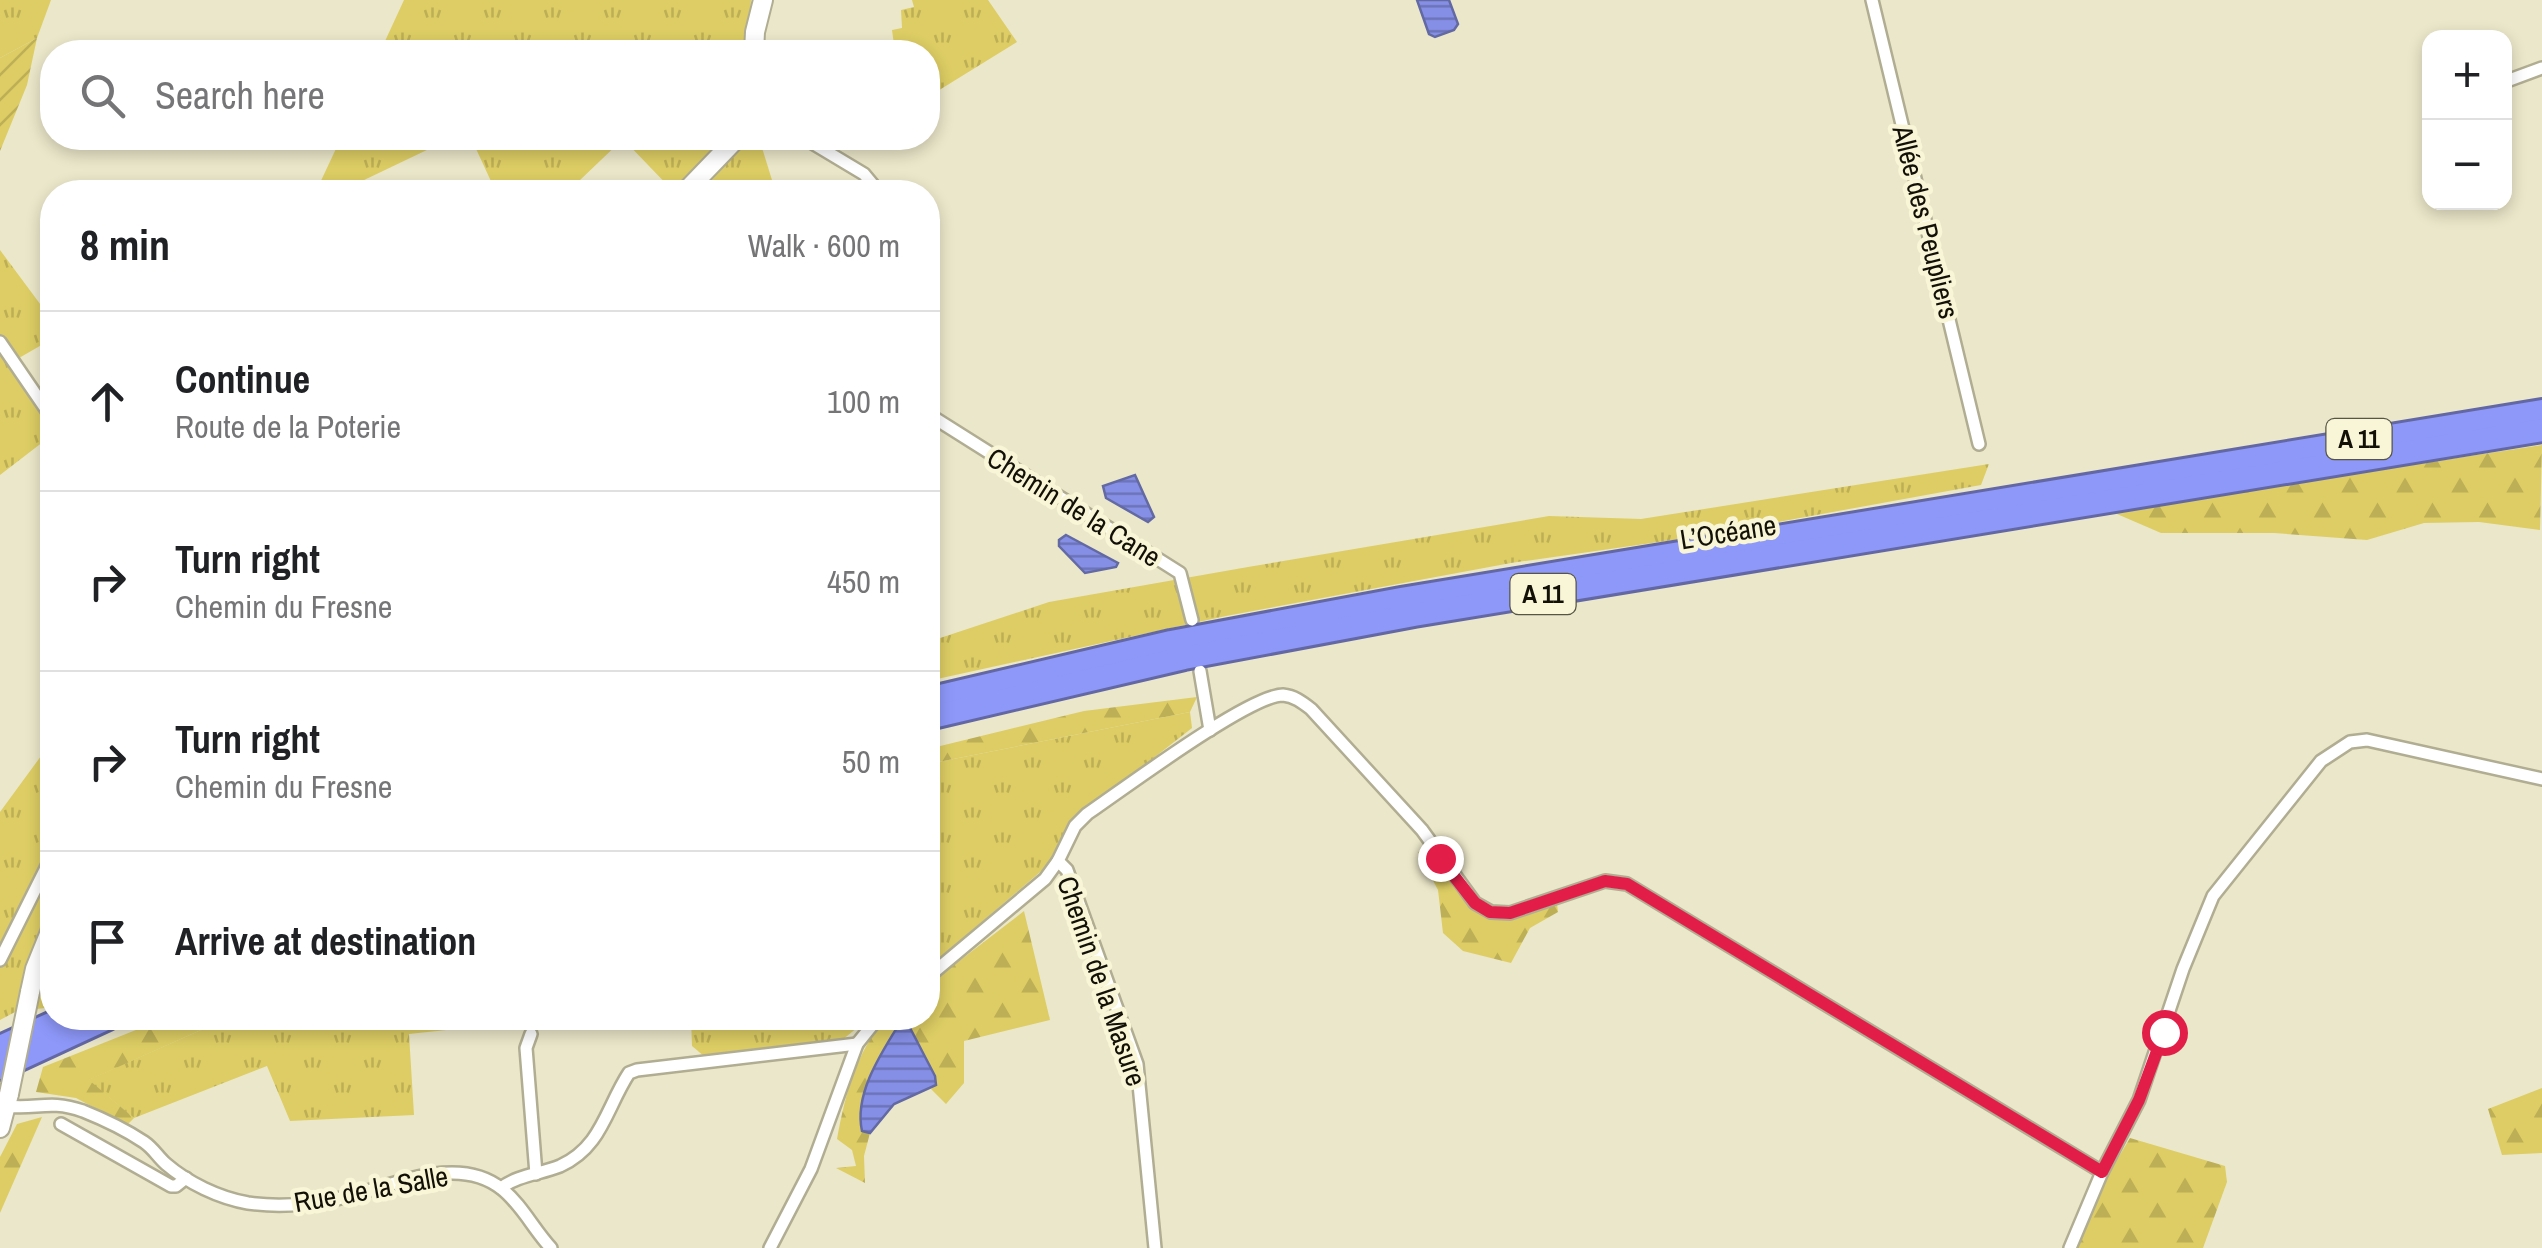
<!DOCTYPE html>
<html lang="en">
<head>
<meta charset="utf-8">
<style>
  body { margin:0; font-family:"Archivo Narrow",sans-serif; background:#f6f6f6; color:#202124 }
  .controls { position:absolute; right:30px; top:30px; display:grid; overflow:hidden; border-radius:20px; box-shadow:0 5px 15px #0003 }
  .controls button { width:90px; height:90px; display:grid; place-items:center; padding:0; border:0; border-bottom:2px solid #e0e0e0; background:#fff; color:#202124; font:50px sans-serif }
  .stop { position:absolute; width:30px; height:30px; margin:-22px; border:8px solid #e11d48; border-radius:50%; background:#fff }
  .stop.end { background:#e11d48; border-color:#fff; box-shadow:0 2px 10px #0008 }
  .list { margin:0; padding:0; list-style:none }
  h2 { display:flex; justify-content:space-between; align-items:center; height:130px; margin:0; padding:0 40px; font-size:42px }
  h2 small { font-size:32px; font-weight:400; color:#757577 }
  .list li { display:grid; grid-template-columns:65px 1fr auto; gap:30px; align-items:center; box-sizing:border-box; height:180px; padding:0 40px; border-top:2px solid #e0e0e0 }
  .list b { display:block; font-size:38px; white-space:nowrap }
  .list p { margin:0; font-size:32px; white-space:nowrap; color:#757577 }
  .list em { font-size:32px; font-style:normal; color:#757577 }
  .icon { flex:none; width:55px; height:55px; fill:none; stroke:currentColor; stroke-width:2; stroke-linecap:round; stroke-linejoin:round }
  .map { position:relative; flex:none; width:2542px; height:1248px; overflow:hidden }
  .search { position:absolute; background:#fff; box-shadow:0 5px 15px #0003; left:40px; top:40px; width:900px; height:110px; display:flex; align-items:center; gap:25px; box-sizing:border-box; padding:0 35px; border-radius:40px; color:#757577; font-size:38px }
  .panel { position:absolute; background:#fff; box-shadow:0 5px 15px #0003; left:40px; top:180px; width:900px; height:850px; border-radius:40px }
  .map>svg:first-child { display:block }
  .grass { fill:url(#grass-tufts) }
  .forest { fill:url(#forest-firs) }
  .garden { fill:url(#garden-furrows) }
  .water { fill:url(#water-rules); stroke:#6369a3; stroke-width:2.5 }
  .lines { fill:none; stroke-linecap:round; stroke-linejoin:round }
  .street-casing { stroke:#b1ad92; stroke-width:16 }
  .secondary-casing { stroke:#b1ad92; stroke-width:22 }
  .highway-casing { stroke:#6368a4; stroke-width:28 }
  .street { stroke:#fff; stroke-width:11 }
  .secondary { stroke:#fff; stroke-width:18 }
  .highway { stroke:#8e98f9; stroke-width:22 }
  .secondary-bridge-casing { stroke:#b1ad92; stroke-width:22; stroke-linecap:butt }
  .secondary-bridge { stroke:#fff; stroke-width:18 }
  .route { stroke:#e11d48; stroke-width:12 }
  .labels { text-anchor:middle; stroke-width:9; stroke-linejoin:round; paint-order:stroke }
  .shield { fill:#f9f5d7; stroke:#575545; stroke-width:2.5 }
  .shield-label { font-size:25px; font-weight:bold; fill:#121007 }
  .street-label { font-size:28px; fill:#121007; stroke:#f9f5d7 }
</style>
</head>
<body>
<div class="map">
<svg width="2542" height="1248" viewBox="0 0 2542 1248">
  <defs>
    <pattern id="grass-tufts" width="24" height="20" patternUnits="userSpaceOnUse" patternTransform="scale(2.5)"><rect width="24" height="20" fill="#ddcd64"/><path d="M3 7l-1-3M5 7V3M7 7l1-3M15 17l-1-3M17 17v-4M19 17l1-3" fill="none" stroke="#bdaf55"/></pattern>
    <pattern id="forest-firs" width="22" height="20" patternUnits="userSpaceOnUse" patternTransform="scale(2.5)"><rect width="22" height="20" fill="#ddcd64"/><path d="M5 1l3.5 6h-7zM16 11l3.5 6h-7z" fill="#bdaf55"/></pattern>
    <pattern id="garden-furrows" width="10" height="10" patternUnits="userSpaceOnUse" patternTransform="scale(2.5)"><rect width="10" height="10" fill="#ddcd64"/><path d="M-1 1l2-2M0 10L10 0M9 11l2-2" fill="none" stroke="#bdaf55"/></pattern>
    <pattern id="water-rules" width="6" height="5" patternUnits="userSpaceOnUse" patternTransform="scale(2.5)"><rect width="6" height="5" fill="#868fe6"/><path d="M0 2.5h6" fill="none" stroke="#6c73b8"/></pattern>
  </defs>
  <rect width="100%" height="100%" fill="#ebe7ca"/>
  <!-- grass -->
  <g class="grass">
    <path d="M0,0H51L37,38L0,58Z"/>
    <path d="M404,0H751L748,52H380Z"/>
    <path d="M912,0H988L1017,42L928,97V52H895L892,30L902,28L901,10L914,7Z"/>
    <path d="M341,138H452L339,192L319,185Z"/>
    <path d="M471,138H729L674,192L623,139L579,181L552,192H496Z"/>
    <path d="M755,138H759L772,180L764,192H701L745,143Z"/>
    <path d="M0,250L52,320V339L19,358L52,406V435L0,475Z"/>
    <path d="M1989,464L1981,485L1701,536L1511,563L1226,616L928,681V642L1049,602L1248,567L1549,516L1641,519Z"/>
    <path d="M1190,712L1192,728L1069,824L1046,867L928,968V764Z"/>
    <path d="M52,741V1007L15,1012L0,1020V812Z"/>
    <path d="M228,1018H561L409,1034L414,1115L290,1121L267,1066L134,1118L88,1080Z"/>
    <path d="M691,1018H869L841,1041L705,1057L692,1046Z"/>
  </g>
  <!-- forest -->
  <g class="forest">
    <path d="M2542,445L2540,530L2479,522L2424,523L2367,540L2274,533H2161L2110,511Z"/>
    <path d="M1197,697L1190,712L928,764V749L1084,711Z"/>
    <path d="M1424,842C1471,908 1470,937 1557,904L1558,912L1530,928L1511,963L1463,951L1443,933L1438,890L1418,852L1423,850Z"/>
    <path d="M1024,911L1050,1020L964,1041V1083L946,1104L931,1089L936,1084L908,1025L862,1130L870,1133L864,1156L865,1183L836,1168L856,1166L852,1150L837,1139C845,1095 856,1052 886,1018H928V985Z"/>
    <path d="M166,1018H228L89,1080L134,1118L127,1125L76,1098L36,1092L43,1067Z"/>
    <path d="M2542,1088V1153L2502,1155L2488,1109Z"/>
    <path d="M42,1117L0,1213V1157L17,1124Z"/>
    <path d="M2130,1138L2225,1166L2227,1182L2203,1248H2077L2100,1188Z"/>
  </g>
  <!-- garden -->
  <path class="garden" d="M37,38L27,85L0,151V58Z"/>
  <!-- water -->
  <g class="water">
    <path d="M1417,0H1449L1458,24L1454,30L1435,37L1429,34Z"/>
    <path d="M1135,475L1154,517L1148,522L1106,498L1103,486Z"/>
    <path d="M1066,535L1118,563L1116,567L1085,573L1059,546V540Z"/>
    <path d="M908,1024L935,1076L936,1085L894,1104L870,1133L862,1131C854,1095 880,1055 898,1026Z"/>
  </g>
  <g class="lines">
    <defs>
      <g id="street">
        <path d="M1872,0L1979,444"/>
        <path d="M2504,82L2542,68"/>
        <path d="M804,138L864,174L879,192"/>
        <path d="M0,342L52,418"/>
        <path d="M928,414L1180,573L1192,620"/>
        <path d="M1200,671L1210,730"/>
        <path d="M0,960L52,856"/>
        <path d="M928,977L1045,879L1058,861"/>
        <path d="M531,1034L526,1048L536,1174"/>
        <path d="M7,1106C36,1110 49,1099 83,1111C103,1119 126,1130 144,1142C153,1148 158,1157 166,1164C188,1183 219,1198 248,1203C276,1207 305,1205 332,1200C384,1191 455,1151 502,1189C522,1205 534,1230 551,1248"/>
        <path d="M61,1124L171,1186H176L186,1178"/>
        <path d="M501,1188C518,1175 540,1174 560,1166C602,1147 606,1108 629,1073L637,1070L857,1044"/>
        <path d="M770,1248L811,1169L857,1044L878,1018"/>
        <path d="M1155,1248L1137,1064L1067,870L1058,861L1075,826L1087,814C1121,791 1249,695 1283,695C1294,696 1302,702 1311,709L1422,830L1475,903L1491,912L1510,913L1605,881L1627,884L2102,1172"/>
        <path d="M2070,1248L2102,1172L2139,1100L2183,969L2213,896L2321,761L2350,742L2367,740L2542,779"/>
      </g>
      <g id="secondary">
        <path d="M754,52L755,32L763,0"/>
        <path d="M685,192L737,138"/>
        <path d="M30,992L35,969L52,927"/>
        <path d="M0,1128L9,1094"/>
      </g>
      <g id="highway">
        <path d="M928,699L1171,642L1401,599L2542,411"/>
        <path d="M928,718L1184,658L1414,615L2542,430"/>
        <path d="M0,1047L64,1018"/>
        <path d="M0,1068L108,1018"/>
      </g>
    </defs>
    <!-- street casing -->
    <use href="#street" class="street-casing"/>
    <!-- secondary casing -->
    <use href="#secondary" class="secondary-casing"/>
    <!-- highway casing -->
    <use href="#highway" class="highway-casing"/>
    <!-- street -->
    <use href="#street" class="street"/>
    <!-- secondary -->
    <use href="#secondary" class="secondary"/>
    <!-- highway -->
    <use href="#highway" class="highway"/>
    <defs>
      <path id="secondary-bridge" d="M9,1094L30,992"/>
    </defs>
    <!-- secondary-bridge casing -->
    <use href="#secondary-bridge" class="secondary-bridge-casing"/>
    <!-- secondary-bridge -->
    <use href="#secondary-bridge" class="secondary-bridge"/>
  </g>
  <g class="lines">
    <!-- route -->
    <path class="route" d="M1440,858L1475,903L1490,912L1510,913L1605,881L1627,884L2102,1172L2139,1100L2164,1032"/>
  </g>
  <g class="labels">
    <!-- shield labels -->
    <g class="shield">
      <rect x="2326.5" y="419" width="65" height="40" rx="8"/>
      <rect x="1510.5" y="574" width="65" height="40" rx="8"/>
    </g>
    <g class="shield-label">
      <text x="2359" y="448">A 11</text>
      <text x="1543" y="603">A 11</text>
    </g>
    <!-- street labels -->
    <g class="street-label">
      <text transform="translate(1926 222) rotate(76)" y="10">Allée des Peupliers</text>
      <text transform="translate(1074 507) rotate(32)" y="10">Chemin de la Cane</text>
      <text transform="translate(1728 532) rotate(-9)" y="10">L’Océane</text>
      <text transform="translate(1102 981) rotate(71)" y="10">Chemin de la Masure</text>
      <text transform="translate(371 1189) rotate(-10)" y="10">Rue de la Salle</text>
    </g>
  </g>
</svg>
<div class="controls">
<button>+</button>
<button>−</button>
</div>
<div class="stop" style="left:2164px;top:1032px"></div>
<div class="stop end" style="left:1440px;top:858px"></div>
<div class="search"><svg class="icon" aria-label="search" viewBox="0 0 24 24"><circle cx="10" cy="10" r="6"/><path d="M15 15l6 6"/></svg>Search here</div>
<section class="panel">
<h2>8 min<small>Walk · 600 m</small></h2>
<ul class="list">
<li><svg class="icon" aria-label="ahead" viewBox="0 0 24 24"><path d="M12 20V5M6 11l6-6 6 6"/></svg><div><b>Continue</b><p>Route de la Poterie</p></div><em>100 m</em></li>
<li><svg class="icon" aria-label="right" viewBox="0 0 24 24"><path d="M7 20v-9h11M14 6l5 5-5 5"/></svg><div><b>Turn right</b><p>Chemin du Fresne</p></div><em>450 m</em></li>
<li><svg class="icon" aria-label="right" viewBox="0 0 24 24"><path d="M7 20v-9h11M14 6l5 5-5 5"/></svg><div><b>Turn right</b><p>Chemin du Fresne</p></div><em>50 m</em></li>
<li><svg class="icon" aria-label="arrive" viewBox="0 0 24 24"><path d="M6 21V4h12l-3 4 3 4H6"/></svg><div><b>Arrive at destination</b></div></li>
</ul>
</section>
</div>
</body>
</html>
